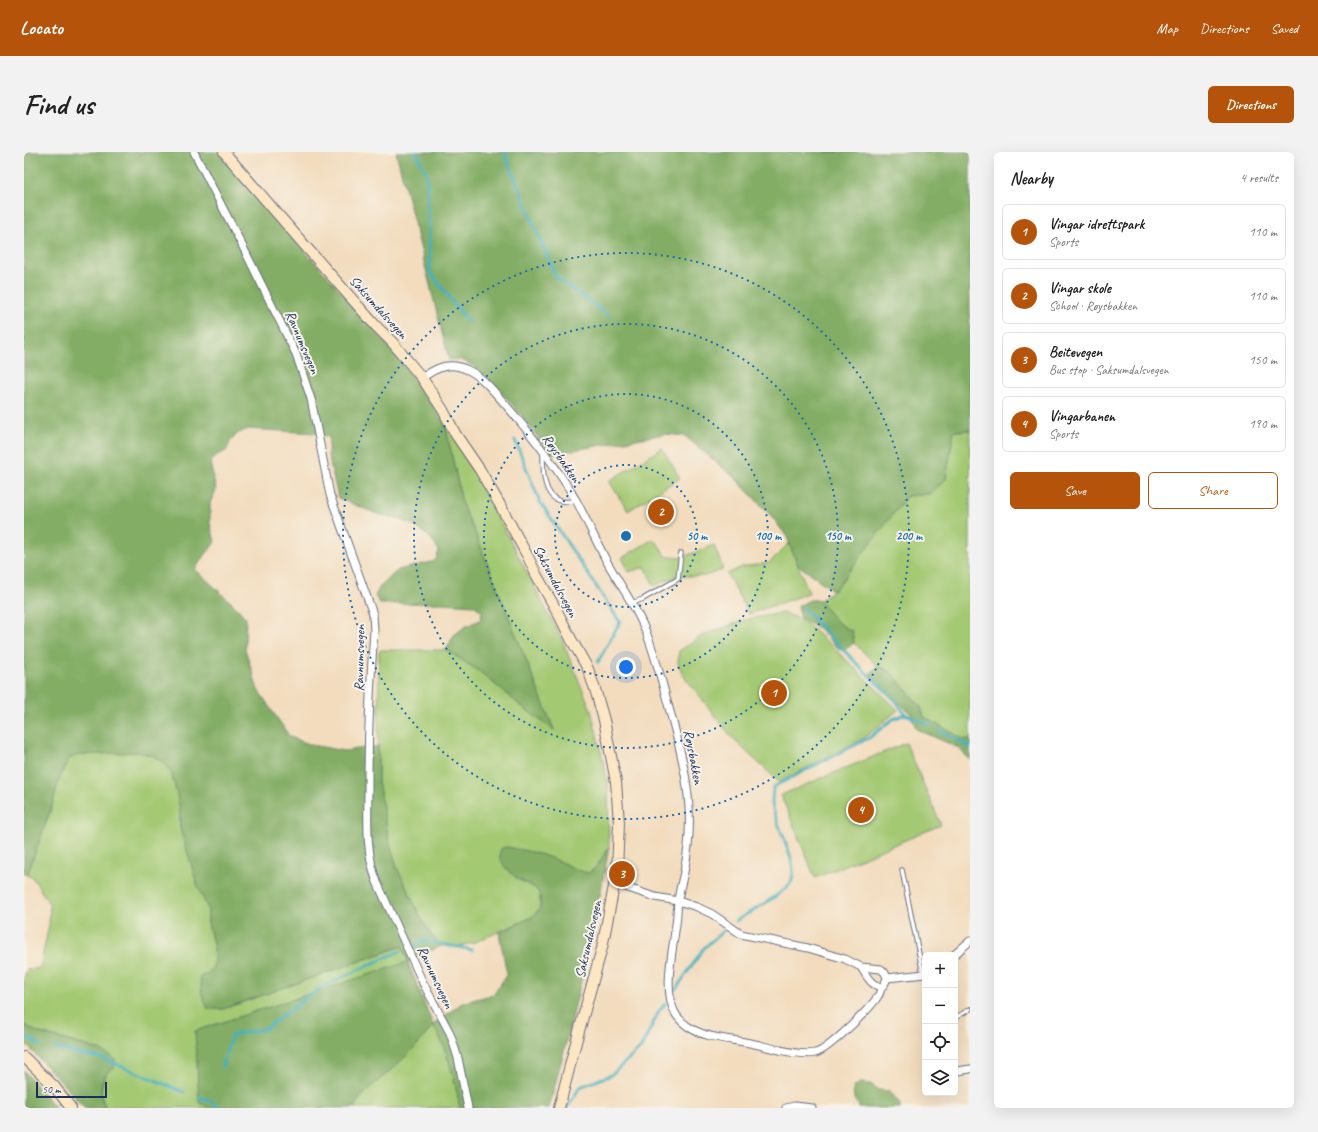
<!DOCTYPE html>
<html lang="en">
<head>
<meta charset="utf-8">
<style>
  body { margin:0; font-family:Caveat,sans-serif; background:#f2f2f2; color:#222 }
  .controls { position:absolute; right:12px; bottom:12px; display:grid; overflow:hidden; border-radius:6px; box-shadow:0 4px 16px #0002 }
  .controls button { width:36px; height:36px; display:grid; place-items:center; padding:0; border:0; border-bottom:1px solid #e0e0e0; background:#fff; color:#222; font:20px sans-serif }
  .scale { position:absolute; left:12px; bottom:10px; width:71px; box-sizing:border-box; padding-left:4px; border:2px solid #1b2f5e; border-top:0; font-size:11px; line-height:14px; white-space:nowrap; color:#1b2f5e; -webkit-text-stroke:3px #f7f3e8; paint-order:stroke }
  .you { position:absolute; left:602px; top:515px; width:14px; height:14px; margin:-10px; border:3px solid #fff; border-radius:50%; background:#1a73e8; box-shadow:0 0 0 6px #1a73e833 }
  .badge { display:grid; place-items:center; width:26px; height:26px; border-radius:50%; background:#b45309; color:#fff; font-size:13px; font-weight:700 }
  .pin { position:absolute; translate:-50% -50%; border:2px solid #fff; box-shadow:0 1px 4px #0006 }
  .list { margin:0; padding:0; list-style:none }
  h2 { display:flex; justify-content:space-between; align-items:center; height:52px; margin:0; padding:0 16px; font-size:17px }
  h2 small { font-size:13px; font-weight:400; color:#767676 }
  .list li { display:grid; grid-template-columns:26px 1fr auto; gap:12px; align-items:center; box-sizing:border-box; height:56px; margin:0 8px 8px; padding:0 8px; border:1px solid #e0e0e0; border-radius:6px }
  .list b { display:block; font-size:15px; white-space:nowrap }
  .list p { margin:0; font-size:13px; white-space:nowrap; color:#767676 }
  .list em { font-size:13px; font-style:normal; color:#767676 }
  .actions { display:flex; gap:8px; padding:12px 16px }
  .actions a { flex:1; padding:9px 0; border:1px solid #b45309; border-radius:6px; text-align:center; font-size:14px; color:#b45309 }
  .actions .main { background:#b45309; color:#fff }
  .icon { flex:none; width:22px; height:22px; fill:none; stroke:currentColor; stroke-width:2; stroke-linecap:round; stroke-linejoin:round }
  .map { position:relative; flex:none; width:946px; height:956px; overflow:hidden; border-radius:6px }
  header { display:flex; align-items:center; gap:24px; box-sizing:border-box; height:56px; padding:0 20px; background:#b45309; color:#fff }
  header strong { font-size:19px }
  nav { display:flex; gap:22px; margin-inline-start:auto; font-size:14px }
  .intro { display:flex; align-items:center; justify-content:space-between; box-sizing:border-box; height:96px; padding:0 24px }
  h1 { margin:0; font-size:28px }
  .button { padding:10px 18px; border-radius:6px; background:#b45309; color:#fff; font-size:14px; font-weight:700 }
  main { display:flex; gap:24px; padding:0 24px }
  aside { flex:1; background:#fff; border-radius:6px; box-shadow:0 4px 16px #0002 }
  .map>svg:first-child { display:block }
  .green { fill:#a4c973; stroke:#607c68 }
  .forest { fill:#83ad65; stroke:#4f6e62 }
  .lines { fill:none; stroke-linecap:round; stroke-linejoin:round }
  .stream { stroke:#43b0c0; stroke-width:3 }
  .lane-casing { stroke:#676c7f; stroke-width:5.5 }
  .street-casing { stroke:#676c7f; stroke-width:9 }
  .secondary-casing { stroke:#676c7f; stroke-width:12 }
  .lane { stroke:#fff; stroke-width:3.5 }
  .street { stroke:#fff; stroke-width:7 }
  .secondary { stroke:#fce6c4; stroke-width:10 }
  .ring { fill:none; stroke:#1f6fb2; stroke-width:2; stroke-dasharray:2 4 }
  .labels { text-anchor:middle; stroke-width:4; stroke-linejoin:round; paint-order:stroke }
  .street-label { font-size:14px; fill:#1b2f5e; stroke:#f7f3e8 }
  .centre { fill:#1f6fb2; stroke:#f7f3e8; stroke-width:2 }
  .ring-label { font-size:12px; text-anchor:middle; font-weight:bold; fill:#1f6fb2; stroke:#f7f3e8; stroke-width:4; stroke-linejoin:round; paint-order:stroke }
</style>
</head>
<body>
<header>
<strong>Locato</strong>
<nav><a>Map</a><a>Directions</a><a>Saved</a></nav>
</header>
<div class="intro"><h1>Find us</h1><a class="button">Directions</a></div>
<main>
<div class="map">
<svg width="946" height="956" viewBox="0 0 946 956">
  <rect width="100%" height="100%" fill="#f7f3e8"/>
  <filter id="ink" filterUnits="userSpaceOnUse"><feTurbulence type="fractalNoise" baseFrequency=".025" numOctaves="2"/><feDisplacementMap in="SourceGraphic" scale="8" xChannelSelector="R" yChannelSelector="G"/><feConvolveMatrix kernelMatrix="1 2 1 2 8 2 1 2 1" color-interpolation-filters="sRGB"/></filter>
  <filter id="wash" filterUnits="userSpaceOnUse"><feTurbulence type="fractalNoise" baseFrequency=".012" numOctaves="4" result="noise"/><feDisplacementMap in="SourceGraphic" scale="16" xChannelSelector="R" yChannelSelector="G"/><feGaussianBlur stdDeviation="0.9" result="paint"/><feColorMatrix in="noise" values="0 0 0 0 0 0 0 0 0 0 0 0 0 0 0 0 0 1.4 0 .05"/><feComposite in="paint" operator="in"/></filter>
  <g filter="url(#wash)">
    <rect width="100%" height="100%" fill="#f3dcbd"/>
    <!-- green -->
    <g class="green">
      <path d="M421,272L456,330L538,488L567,558L584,630L585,696C579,704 574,715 565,721L558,720L529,707L507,700L482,717L495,728L511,736L516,742V756L508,765L449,791L430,795L417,794L408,784L397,766L373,716L365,688L354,630L355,499L358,498H422L455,519L497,554L530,578L450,378L439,355Z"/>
      <path d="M946,278V588L939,587L900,565L897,555L866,519L853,514L830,491L828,479C813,473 805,461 796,448L810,438L883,344L906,342L922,327L930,279Z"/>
      <path d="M638,296L656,326L604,359L585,329Z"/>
      <path d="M629,387L634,392L641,404C657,409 676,398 690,393L698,414V418L681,424H652L630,434L621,415L605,420L598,406Z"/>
      <path d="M765,391L785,441L725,462L703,422L718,415L745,411Z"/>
      <path d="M758,461L777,467L810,496L874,558L840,586L755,630L710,588L659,523L654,511L655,499L681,482L724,467Z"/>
      <path d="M882,591L917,673L791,726L757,643Z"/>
      <path d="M113,600L130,604L141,612L148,623L156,656V676L174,734L184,757V771L190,796V812L186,820L184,857H199L379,794L384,810L172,879L175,949L185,956H82C75,943 77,930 85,918L76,898L13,880L0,873V825L3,818L16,816L25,773L26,753L9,726L3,723L27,657L36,625L45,607L54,603Z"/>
      <path d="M409,873C424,898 431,927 436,956H330C334,943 367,919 378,908C390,897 400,886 409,873Z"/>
    </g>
    <!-- forest -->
    <g class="forest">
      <path d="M0,0H194L356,184L395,233L421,272L439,355L450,378L530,578L497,554L455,519L422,498L430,483L442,474L456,468L458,460L450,453L417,451L356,452L351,444L357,433L374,418L411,409L415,399L406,385L389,373L373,367L353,362L314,346L304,302L305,285L291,281L224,277L213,282L206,290L202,299L193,303L186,310L192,338L186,351V372L191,390L171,417L212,455L222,466L221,497L234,538L266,585L288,593L320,599L354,594V630L365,688L373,716L397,766L408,784L417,794L384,810L409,873L438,851L470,842L483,822L475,781L508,765L516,756C516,749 517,743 513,738C509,733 501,731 496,728C487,722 469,708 478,696L482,695C499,698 515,701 530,707C542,712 553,719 565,721C574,715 579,704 585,696C569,784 548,870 525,956H436C431,928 424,898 409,873C400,886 390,897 378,908C367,919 334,943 330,956H185L175,949L171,879L384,810L378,794L199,857H184L178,843L176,825L186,820L190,812V796L184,771V757L174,735L156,676V656L148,623L141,612L130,604L113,600L96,601L54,603L45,607L36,625L27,657L3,723L0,722Z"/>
      <path d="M372,0H946V278L930,279L922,327L906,342L883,344L810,439L774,413L763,385L749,366L712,327L661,284L641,282L527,302C509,280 464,215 437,208C434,207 429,208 425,208Z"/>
      <path d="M786,448H796C805,461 813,473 828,479L830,491L819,499L811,494L795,476L777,467L774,454Z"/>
      <path d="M853,514L866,519L897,555L900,565L939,587L946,588V609L935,596L892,577L887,562L845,522Z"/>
      <path d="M0,873L13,880L76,898L91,907L90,917C78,919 76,936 78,947C78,950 81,953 82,956H61L0,890Z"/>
      <path d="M0,919L32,956H0Z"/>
      <path d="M836,931L847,932L854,938L866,939L876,952V956H836L830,947L829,936Z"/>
    </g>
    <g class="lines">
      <!-- stream -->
      <g class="stream">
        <path d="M392,0L403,22L406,120L444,170"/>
        <path d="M480,0L532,125L585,164"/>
        <path d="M491,288L516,350L596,470L574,510"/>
        <path d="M779,456L839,518L871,548L881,562"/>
        <path d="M915,578L946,595"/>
        <path d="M712,769C729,757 751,748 765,733C780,717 749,669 748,651C748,646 749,640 749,635L845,586L869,567L881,562L906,573"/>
        <path d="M391,793L400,788L448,798"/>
        <path d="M652,837L680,796L699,779"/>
        <path d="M0,883L16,893"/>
        <path d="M30,896L80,907L160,940"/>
        <path d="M198,915L208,883L241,877L297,835L376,799"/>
        <path d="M175,945L187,949L195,956"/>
        <path d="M543,956L556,935L587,923L617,896L635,859L641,852"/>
      </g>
    </g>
  </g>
  <g filter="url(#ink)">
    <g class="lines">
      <defs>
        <g id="lane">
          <path d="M519,301C519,315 518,344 536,349C541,350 547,349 552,349"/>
          <path d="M608,451L619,447L654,427L657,401"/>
          <path d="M878,718L899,822"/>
          <path d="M931,866L946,857"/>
        </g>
        <g id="street">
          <path d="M170,0L219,95L272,202L287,247L306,343L349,462L350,479C346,531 344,583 344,634C344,667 341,699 353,730L399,831L426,881L434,906L444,956"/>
          <path d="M398,226C413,215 426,209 444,218C459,225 470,240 481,252C507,282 533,315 553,350C563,369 572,389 582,408C597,435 615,459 625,488C633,510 639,533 645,556C653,585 661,614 664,644C667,669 665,695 660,720C658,730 655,739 654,749C653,759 653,769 651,779C648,803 640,836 650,859C654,867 661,873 668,877C686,887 707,887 726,891C742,894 776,905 791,901C803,899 847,856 854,844C856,842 856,838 858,835"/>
          <path d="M592,732L631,745L654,749L673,755L688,762L717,782L784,796L821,807L837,815L857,817L861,821L863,826L861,831L858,835C847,834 842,823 837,815"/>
          <path d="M930,803L946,789"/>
          <path d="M863,826L901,822"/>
          <path d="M931,918L934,919L946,917"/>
          <path d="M762,956L770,954L788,956"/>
        </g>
        <g id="secondary">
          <path d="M200,0L283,96L351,173L368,190L398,226L419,258L432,283L456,318L476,353L504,405L513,424L533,459L547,487L554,499L564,517L571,537L580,568L592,630L595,671L593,719L578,796L551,894L535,956"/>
          <path d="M0,905L30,934L47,956"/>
        </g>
      </defs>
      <!-- lane casing -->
      <use href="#lane" class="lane-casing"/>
      <!-- street casing -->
      <use href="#street" class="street-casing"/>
      <!-- secondary casing -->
      <use href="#secondary" class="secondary-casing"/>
      <!-- lane -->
      <use href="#lane" class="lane"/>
      <!-- street -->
      <use href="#street" class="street"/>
      <!-- secondary -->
      <use href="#secondary" class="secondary"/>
    </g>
  </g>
  <!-- distance rings -->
  <g class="ring">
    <circle cx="602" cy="384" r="71"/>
    <circle cx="602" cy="384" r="142"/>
    <circle cx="602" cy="384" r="212"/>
    <circle cx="602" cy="384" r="283"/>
  </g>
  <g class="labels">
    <!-- street labels -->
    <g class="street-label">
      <text transform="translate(355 155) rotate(48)" y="5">Saksumdalsvegen</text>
      <text transform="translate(279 190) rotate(67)" y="5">Ravnumsvegen</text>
      <text transform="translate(538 306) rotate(55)" y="5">Røysbakken</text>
      <text transform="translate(532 429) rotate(62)" y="5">Saksumdalsvegen</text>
      <text transform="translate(335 506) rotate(-89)" y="5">Ravnumsvegen</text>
      <text transform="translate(670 605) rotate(79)" y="5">Røysbakken</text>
      <text transform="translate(564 787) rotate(-77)" y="5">Saksumdalsvegen</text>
      <text transform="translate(412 825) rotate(65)" y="5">Ravnumsvegen</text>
    </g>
  </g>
  <circle cx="602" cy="384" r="6" class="centre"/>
  <g class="ring-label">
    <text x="673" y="388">50 m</text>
    <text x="744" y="388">100 m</text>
    <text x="814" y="388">150 m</text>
    <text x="885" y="388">200 m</text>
  </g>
</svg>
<div class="controls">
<button>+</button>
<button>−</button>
<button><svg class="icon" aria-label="locate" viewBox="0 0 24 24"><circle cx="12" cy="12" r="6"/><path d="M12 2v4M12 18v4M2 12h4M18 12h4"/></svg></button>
<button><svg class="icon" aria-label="layers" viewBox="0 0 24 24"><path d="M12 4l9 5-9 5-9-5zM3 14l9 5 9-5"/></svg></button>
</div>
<div class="scale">50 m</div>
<div class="you"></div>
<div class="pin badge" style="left:750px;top:541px">1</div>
<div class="pin badge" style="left:637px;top:360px">2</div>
<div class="pin badge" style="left:598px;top:722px">3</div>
<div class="pin badge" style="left:837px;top:658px">4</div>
</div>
<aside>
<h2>Nearby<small>4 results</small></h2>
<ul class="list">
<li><span class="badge">1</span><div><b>Vingar idrettspark</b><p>Sports</p></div><em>110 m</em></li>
<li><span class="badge">2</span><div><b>Vingar skole</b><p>School · Røysbakken</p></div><em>110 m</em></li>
<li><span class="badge">3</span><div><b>Beitevegen</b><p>Bus stop · Saksumdalsvegen</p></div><em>150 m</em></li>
<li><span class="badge">4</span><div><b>Vingarbanen</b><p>Sports</p></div><em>190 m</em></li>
</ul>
<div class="actions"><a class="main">Save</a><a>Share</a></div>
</aside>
</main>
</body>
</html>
